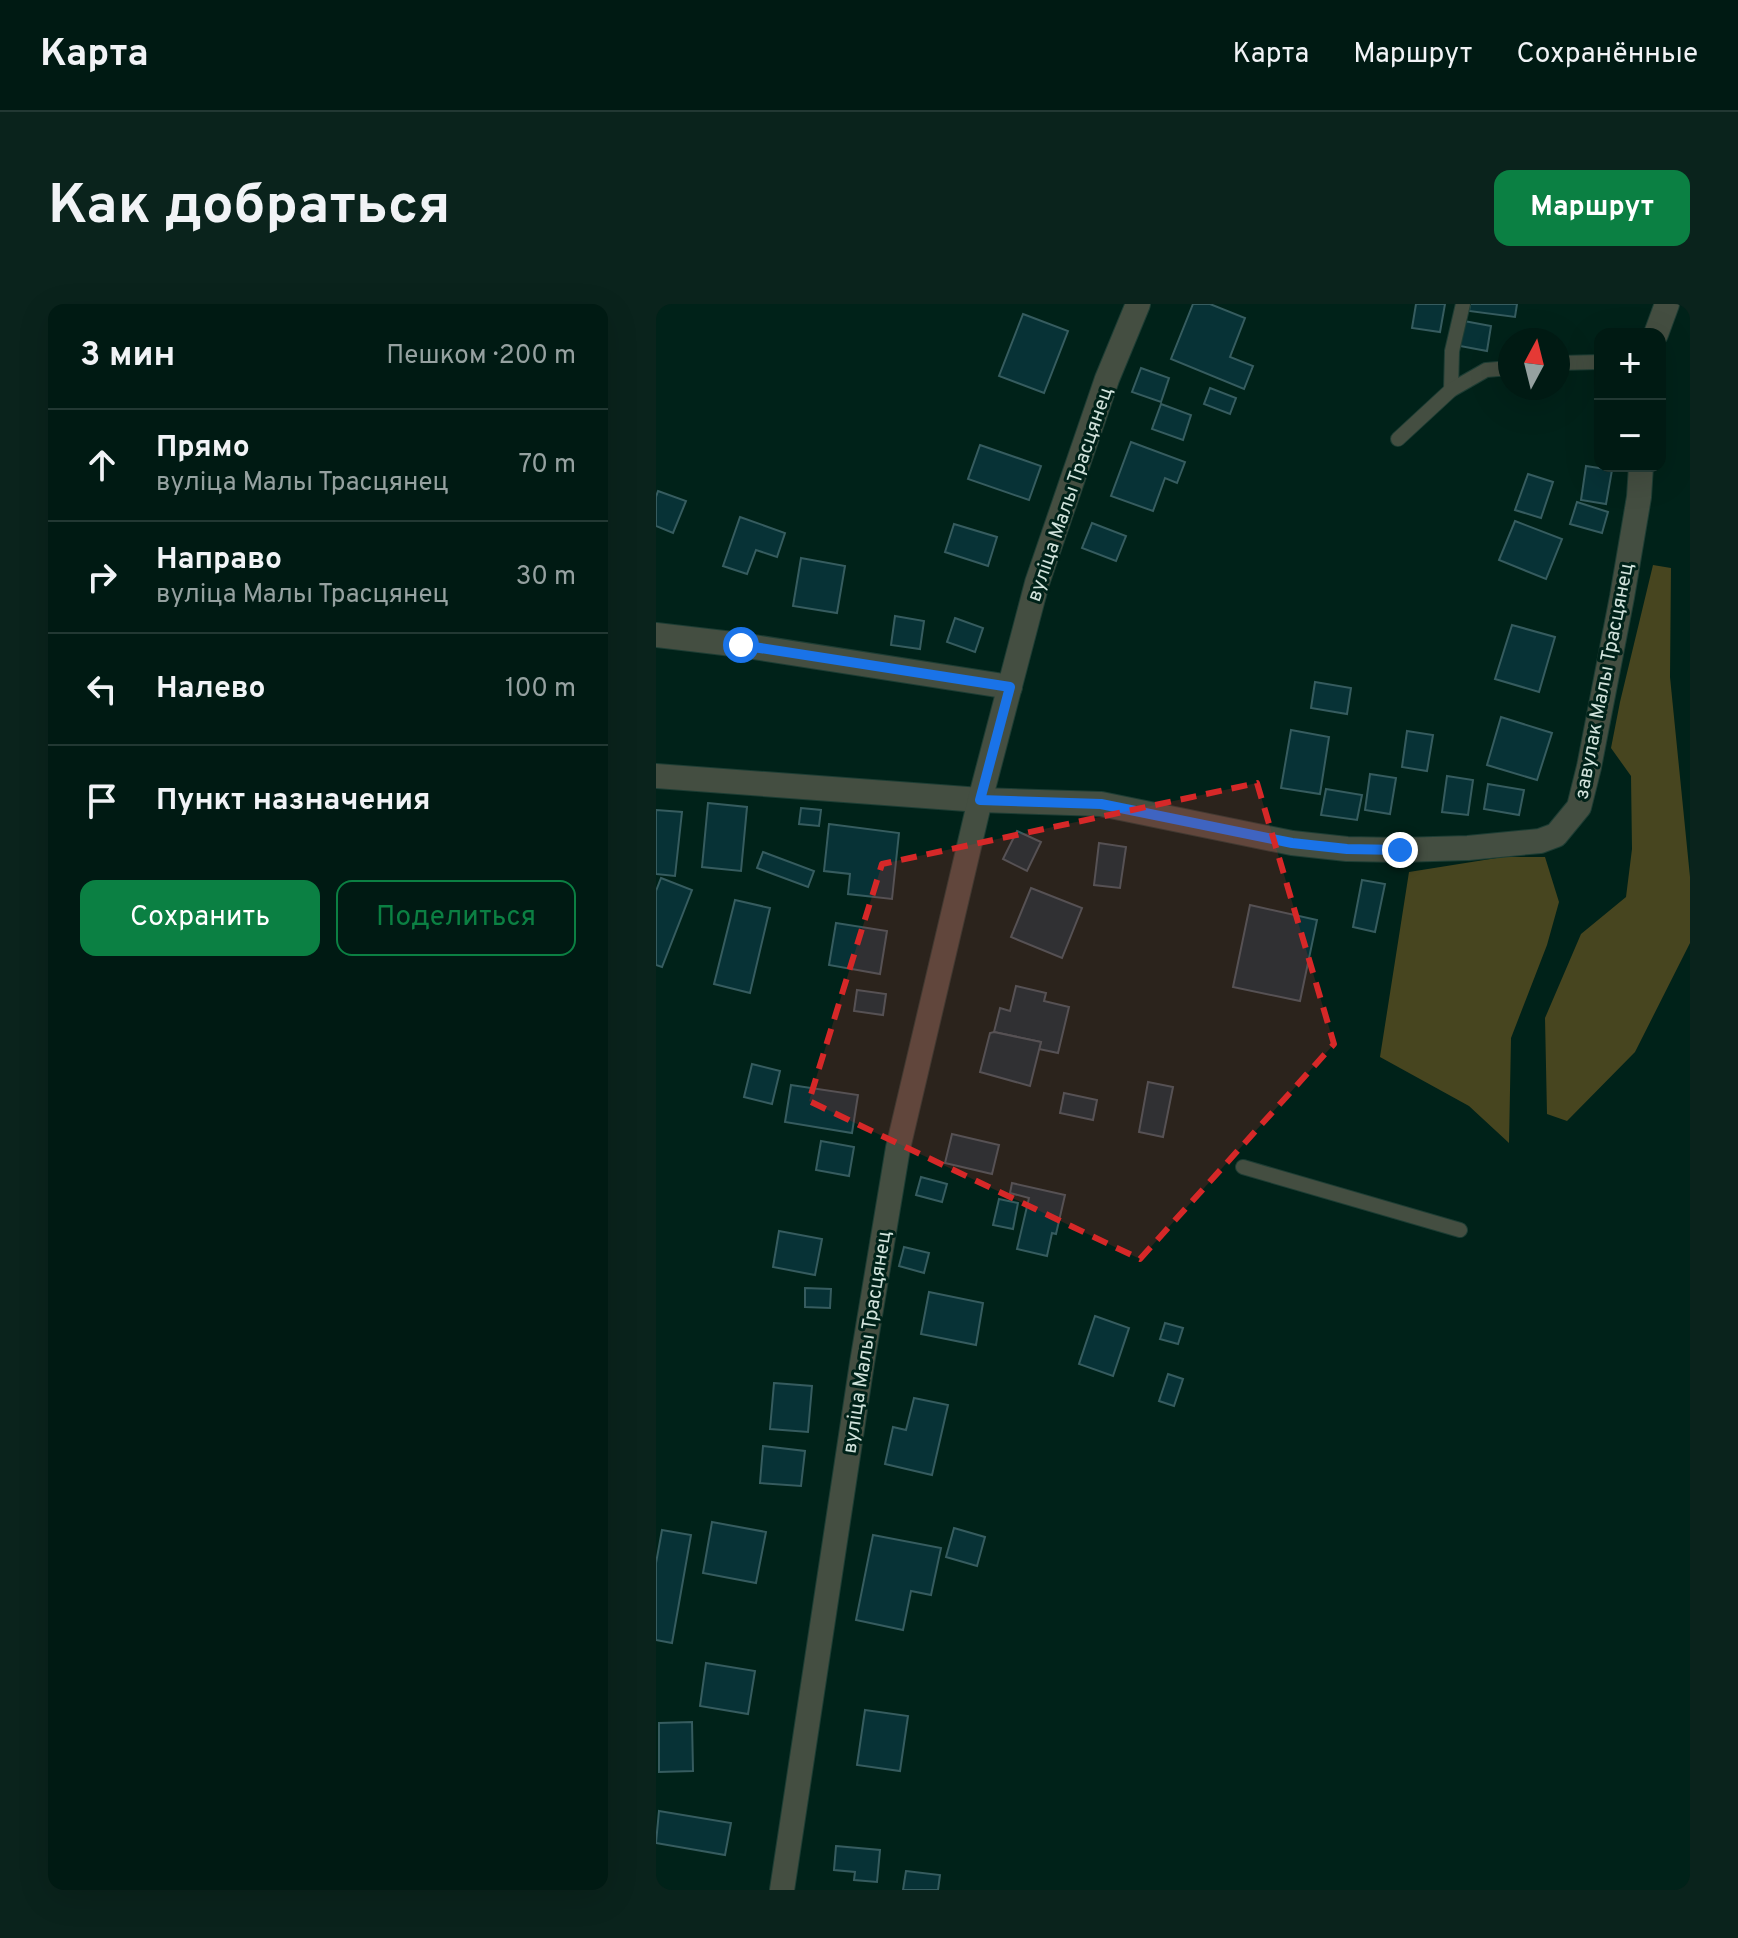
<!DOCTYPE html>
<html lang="ru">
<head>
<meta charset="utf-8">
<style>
  body { margin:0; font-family:Overpass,sans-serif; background:#0a231c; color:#f1f3f6 }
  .controls { position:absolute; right:24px; top:24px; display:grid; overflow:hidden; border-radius:16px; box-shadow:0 8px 32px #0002 }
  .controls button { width:72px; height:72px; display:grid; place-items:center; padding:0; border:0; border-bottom:2px solid #223833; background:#001a13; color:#f1f3f6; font:40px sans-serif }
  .compass { position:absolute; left:842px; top:24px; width:72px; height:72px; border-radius:50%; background:#001a13; box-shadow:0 8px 32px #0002; rotate:7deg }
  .stop { position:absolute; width:24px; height:24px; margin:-18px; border:6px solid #1a73e8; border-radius:50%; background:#fff }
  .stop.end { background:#1a73e8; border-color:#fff; box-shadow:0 2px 8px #0008 }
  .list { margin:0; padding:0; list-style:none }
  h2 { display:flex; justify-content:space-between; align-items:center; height:104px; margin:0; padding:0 32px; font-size:34px }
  h2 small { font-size:26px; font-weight:400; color:#95a1a0 }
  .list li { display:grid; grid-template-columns:52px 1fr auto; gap:24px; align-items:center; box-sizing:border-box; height:112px; padding:0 32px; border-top:2px solid #223833 }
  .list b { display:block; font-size:30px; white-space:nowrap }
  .list p { margin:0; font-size:26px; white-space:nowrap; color:#95a1a0 }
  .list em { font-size:26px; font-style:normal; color:#95a1a0 }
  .actions { display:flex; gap:16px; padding:24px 32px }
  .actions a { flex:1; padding:18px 0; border:2px solid #0b8043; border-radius:16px; text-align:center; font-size:28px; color:#0b8043 }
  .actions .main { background:#0b8043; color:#fff }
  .icon { flex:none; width:44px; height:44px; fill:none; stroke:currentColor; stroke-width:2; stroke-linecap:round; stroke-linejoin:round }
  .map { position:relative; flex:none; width:1034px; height:1586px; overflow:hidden; border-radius:16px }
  header { display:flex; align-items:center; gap:48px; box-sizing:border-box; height:112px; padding:0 40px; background:#001a13; border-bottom:2px solid #223833 }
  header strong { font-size:38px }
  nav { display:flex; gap:44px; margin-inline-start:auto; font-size:28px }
  .intro { display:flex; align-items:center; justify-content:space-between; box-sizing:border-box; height:192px; padding:0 48px }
  h1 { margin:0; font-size:56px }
  .button { padding:20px 36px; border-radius:16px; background:#0b8043; color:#fff; font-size:28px; font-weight:700 }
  main { display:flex; gap:48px; padding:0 48px }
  aside { flex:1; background:#001a13; border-radius:16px; box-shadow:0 8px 32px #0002 }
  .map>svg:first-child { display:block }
  .forest { fill:#47451f }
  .building { fill:#073236; stroke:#365c5f; stroke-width:2 }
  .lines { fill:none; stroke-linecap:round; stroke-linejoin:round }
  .service-casing { stroke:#1d3d34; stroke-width:16 }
  .minor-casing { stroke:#1d3d34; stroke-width:26 }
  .service { stroke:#444e41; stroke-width:14 }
  .minor { stroke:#444e41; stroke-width:24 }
  .route { stroke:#1a73e8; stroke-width:10 }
  .marked { fill:#d62828; fill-opacity:0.2; stroke:#d62828; stroke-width:6; stroke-dasharray:16 10; stroke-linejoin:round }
  .labels { text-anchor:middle; stroke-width:6; stroke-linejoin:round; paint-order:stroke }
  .street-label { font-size:20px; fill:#d1e3dc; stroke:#002219 }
</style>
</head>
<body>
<header>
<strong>Карта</strong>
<nav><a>Карта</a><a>Маршрут</a><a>Сохранённые</a></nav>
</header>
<div class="intro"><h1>Как добраться</h1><a class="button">Маршрут</a></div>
<main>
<aside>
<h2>3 мин<small>Пешком · 200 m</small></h2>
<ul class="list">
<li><svg class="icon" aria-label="ahead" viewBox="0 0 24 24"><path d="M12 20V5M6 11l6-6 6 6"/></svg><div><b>Прямо</b><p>вуліца Малы Трасцянец</p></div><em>70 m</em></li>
<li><svg class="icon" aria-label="right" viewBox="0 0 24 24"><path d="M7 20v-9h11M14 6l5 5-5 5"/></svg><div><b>Направо</b><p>вуліца Малы Трасцянец</p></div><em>30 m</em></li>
<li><svg class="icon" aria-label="left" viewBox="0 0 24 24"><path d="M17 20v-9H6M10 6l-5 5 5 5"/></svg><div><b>Налево</b></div><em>100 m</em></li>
<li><svg class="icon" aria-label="arrive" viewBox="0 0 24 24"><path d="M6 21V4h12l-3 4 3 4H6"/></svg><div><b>Пункт назначения</b></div></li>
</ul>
<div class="actions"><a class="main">Сохранить</a><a>Поделиться</a></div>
</aside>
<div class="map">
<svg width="1034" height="1586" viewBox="0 0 1034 1586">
  <rect width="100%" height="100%" fill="#002219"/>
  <!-- forest -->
  <g class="forest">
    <path d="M997,261L1015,264L1014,373L1034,573V639L979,748L911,817L891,810L889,714L925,630L970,593L976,545L975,472L955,444L964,398Z"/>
    <path d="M847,553H889L903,598L891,641L855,734L853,839L813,802L724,753L753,568Z"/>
  </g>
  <!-- building -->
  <g class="building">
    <path d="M537,0H554L589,14L574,53L597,62L588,85L515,55Z"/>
    <path d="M760,0H789L784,28L756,24Z"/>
    <path d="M814,0H861L859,13L813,7Z"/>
    <path d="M367,10L412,27L388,89L343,72Z"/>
    <path d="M808,17L835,22L831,47L804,42Z"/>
    <path d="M485,64L513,74L505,98L476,88Z"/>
    <path d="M554,84L580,94L574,110L548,100Z"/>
    <path d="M505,100L535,111L527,136L496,125Z"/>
    <path d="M475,138L529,158L521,179L509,174L497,207L455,192Z"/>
    <path d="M324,141L385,162L373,196L312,175Z"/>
    <path d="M930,162L956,166L950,200L925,196Z"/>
    <path d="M872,170L897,178L885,214L859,206Z"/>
    <path d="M2,187L30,197L17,229L0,222V193Z"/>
    <path d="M921,198L952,208L946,229L914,220Z"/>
    <path d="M84,213L129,229L121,253L100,246L91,270L67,262Z"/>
    <path d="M859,217L906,235L890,275L843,256Z"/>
    <path d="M436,219L470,232L460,257L426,244Z"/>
    <path d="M298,220L341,233L332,262L289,248Z"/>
    <path d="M145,254L189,262L181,309L137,302Z"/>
    <path d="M239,312L268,317L264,345L235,341Z"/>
    <path d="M299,314L327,324L319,348L291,338Z"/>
    <path d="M856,321L899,333L883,388L839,375Z"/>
    <path d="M659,378L695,384L691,410L655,404Z"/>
    <path d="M845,413L896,429L881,476L831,461Z"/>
    <path d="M635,426L673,433L664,490L625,484Z"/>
    <path d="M751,427L777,431L771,467L746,463Z"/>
    <path d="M714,470L740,474L734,510L709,506Z"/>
    <path d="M791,472L817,476L812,511L786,508Z"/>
    <path d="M832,480L868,486L863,511L828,505Z"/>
    <path d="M670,485L706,491L701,516L665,511Z"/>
    <path d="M52,499L91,503L85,567L46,563Z"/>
    <path d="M145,504L165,506L163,522L143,520Z"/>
    <path d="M0,506L26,508L19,572L0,570Z"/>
    <path d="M173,520L243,529L236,595L192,590L194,570L168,567Z"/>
    <path d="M361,527L385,538L371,567L347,555Z"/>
    <path d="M443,539L470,543L464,584L438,581Z"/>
    <path d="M107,548L158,567L152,583L101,564Z"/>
    <path d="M5,574L36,586L6,663L0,661V587Z"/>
    <path d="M706,576L729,580L719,628L697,623Z"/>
    <path d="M375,584L426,604L406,654L355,633Z"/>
    <path d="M79,596L114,604L94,689L58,680Z"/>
    <path d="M594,601L661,616L644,697L577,683Z"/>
    <path d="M180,619L231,627L224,670L173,661Z"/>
    <path d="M360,682L390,689L388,697L413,703L402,749L383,745L385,738L338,728L344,704L354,707Z"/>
    <path d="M201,686L230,690L227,711L198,707Z"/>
    <path d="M338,728L385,738L374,782L324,768L334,729Z"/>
    <path d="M96,760L124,767L116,800L88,793Z"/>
    <path d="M492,778L517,783L507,833L483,828Z"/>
    <path d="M135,781L202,791L196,829L129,818Z"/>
    <path d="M408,789L441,796L437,816L404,809Z"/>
    <path d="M296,830L343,841L336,870L289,859Z"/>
    <path d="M165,837L198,843L193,872L160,866Z"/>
    <path d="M265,873L291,880L286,898L260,891Z"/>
    <path d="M356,879L409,891L400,930L396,929L391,952L361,945L373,894L354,889Z"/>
    <path d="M343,895L362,899L357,925L337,921Z"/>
    <path d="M123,927L166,935L159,971L117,963Z"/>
    <path d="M248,943L273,949L268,969L243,962Z"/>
    <path d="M149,984L175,985L174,1004L149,1003Z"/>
    <path d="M273,988L327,999L320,1041L265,1030Z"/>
    <path d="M439,1012L473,1024L457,1072L423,1060Z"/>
    <path d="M509,1019L527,1024L522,1040L504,1035Z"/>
    <path d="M512,1070L527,1075L518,1102L503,1097Z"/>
    <path d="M118,1079L156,1082L152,1128L114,1125Z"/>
    <path d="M258,1094L292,1101L276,1171L229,1160L237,1123L250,1126Z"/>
    <path d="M107,1142L149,1147L145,1182L104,1179Z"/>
    <path d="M56,1218L110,1228L100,1279L47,1269Z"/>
    <path d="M298,1224L329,1233L321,1262L290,1253Z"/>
    <path d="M6,1226L35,1231L16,1339L0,1336V1259Z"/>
    <path d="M217,1231L285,1244L275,1291L255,1287L247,1326L200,1316Z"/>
    <path d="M50,1359L99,1367L92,1410L44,1402Z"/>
    <path d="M209,1406L252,1412L244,1467L201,1461Z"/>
    <path d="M36,1418L37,1467L3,1468V1419Z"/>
    <path d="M3,1507L75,1519L69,1551L0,1539Z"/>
    <path d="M180,1542L224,1546L221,1578L198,1576L199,1568L178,1566Z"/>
    <path d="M250,1567L284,1571L282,1586H247Z"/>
  </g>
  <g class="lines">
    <defs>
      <g id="service">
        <path d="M902,59L944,58"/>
        <path d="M795,86L796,47L807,0"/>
        <path d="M742,135L795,86L830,66L854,64"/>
        <path d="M587,863L804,926"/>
      </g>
      <g id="minor">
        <path d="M1000,30L1011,0"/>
        <path d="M0,331L85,341L354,383"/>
        <path d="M0,472L324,496L445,500L636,539L691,545L744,546L812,544L884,537L900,531L923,503L933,463L966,293L983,193L985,162"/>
        <path d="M126,1586L206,1059L242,844L324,496L381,279L451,75L482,0"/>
      </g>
    </defs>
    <!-- service casing -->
    <use href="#service" class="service-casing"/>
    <!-- minor casing -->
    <use href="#minor" class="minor-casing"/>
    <!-- service -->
    <use href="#service" class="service"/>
    <!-- minor -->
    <use href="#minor" class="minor"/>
  </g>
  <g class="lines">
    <!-- route -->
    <path class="route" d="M85,341L354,383L324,496L445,500L636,539L691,545L744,546"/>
  </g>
  <!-- marked area -->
  <path class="marked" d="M601,479L678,740L484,955L153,797L226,560Z"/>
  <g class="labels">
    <!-- street labels -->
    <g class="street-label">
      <text transform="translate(413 190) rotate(-71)" y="7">вуліца Малы Трасцянец</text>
      <text transform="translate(947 377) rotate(-79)" y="7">завулак Малы Трасцянец</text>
      <text transform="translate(210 1038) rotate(-81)" y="7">вуліца Малы Трасцянец</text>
    </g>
  </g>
</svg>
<div class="controls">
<button>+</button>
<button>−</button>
</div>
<svg class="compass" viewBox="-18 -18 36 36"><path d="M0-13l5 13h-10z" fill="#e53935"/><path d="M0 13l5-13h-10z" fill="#95a1a0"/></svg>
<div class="stop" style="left:85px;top:341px"></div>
<div class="stop end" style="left:744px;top:546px"></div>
</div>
</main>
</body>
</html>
